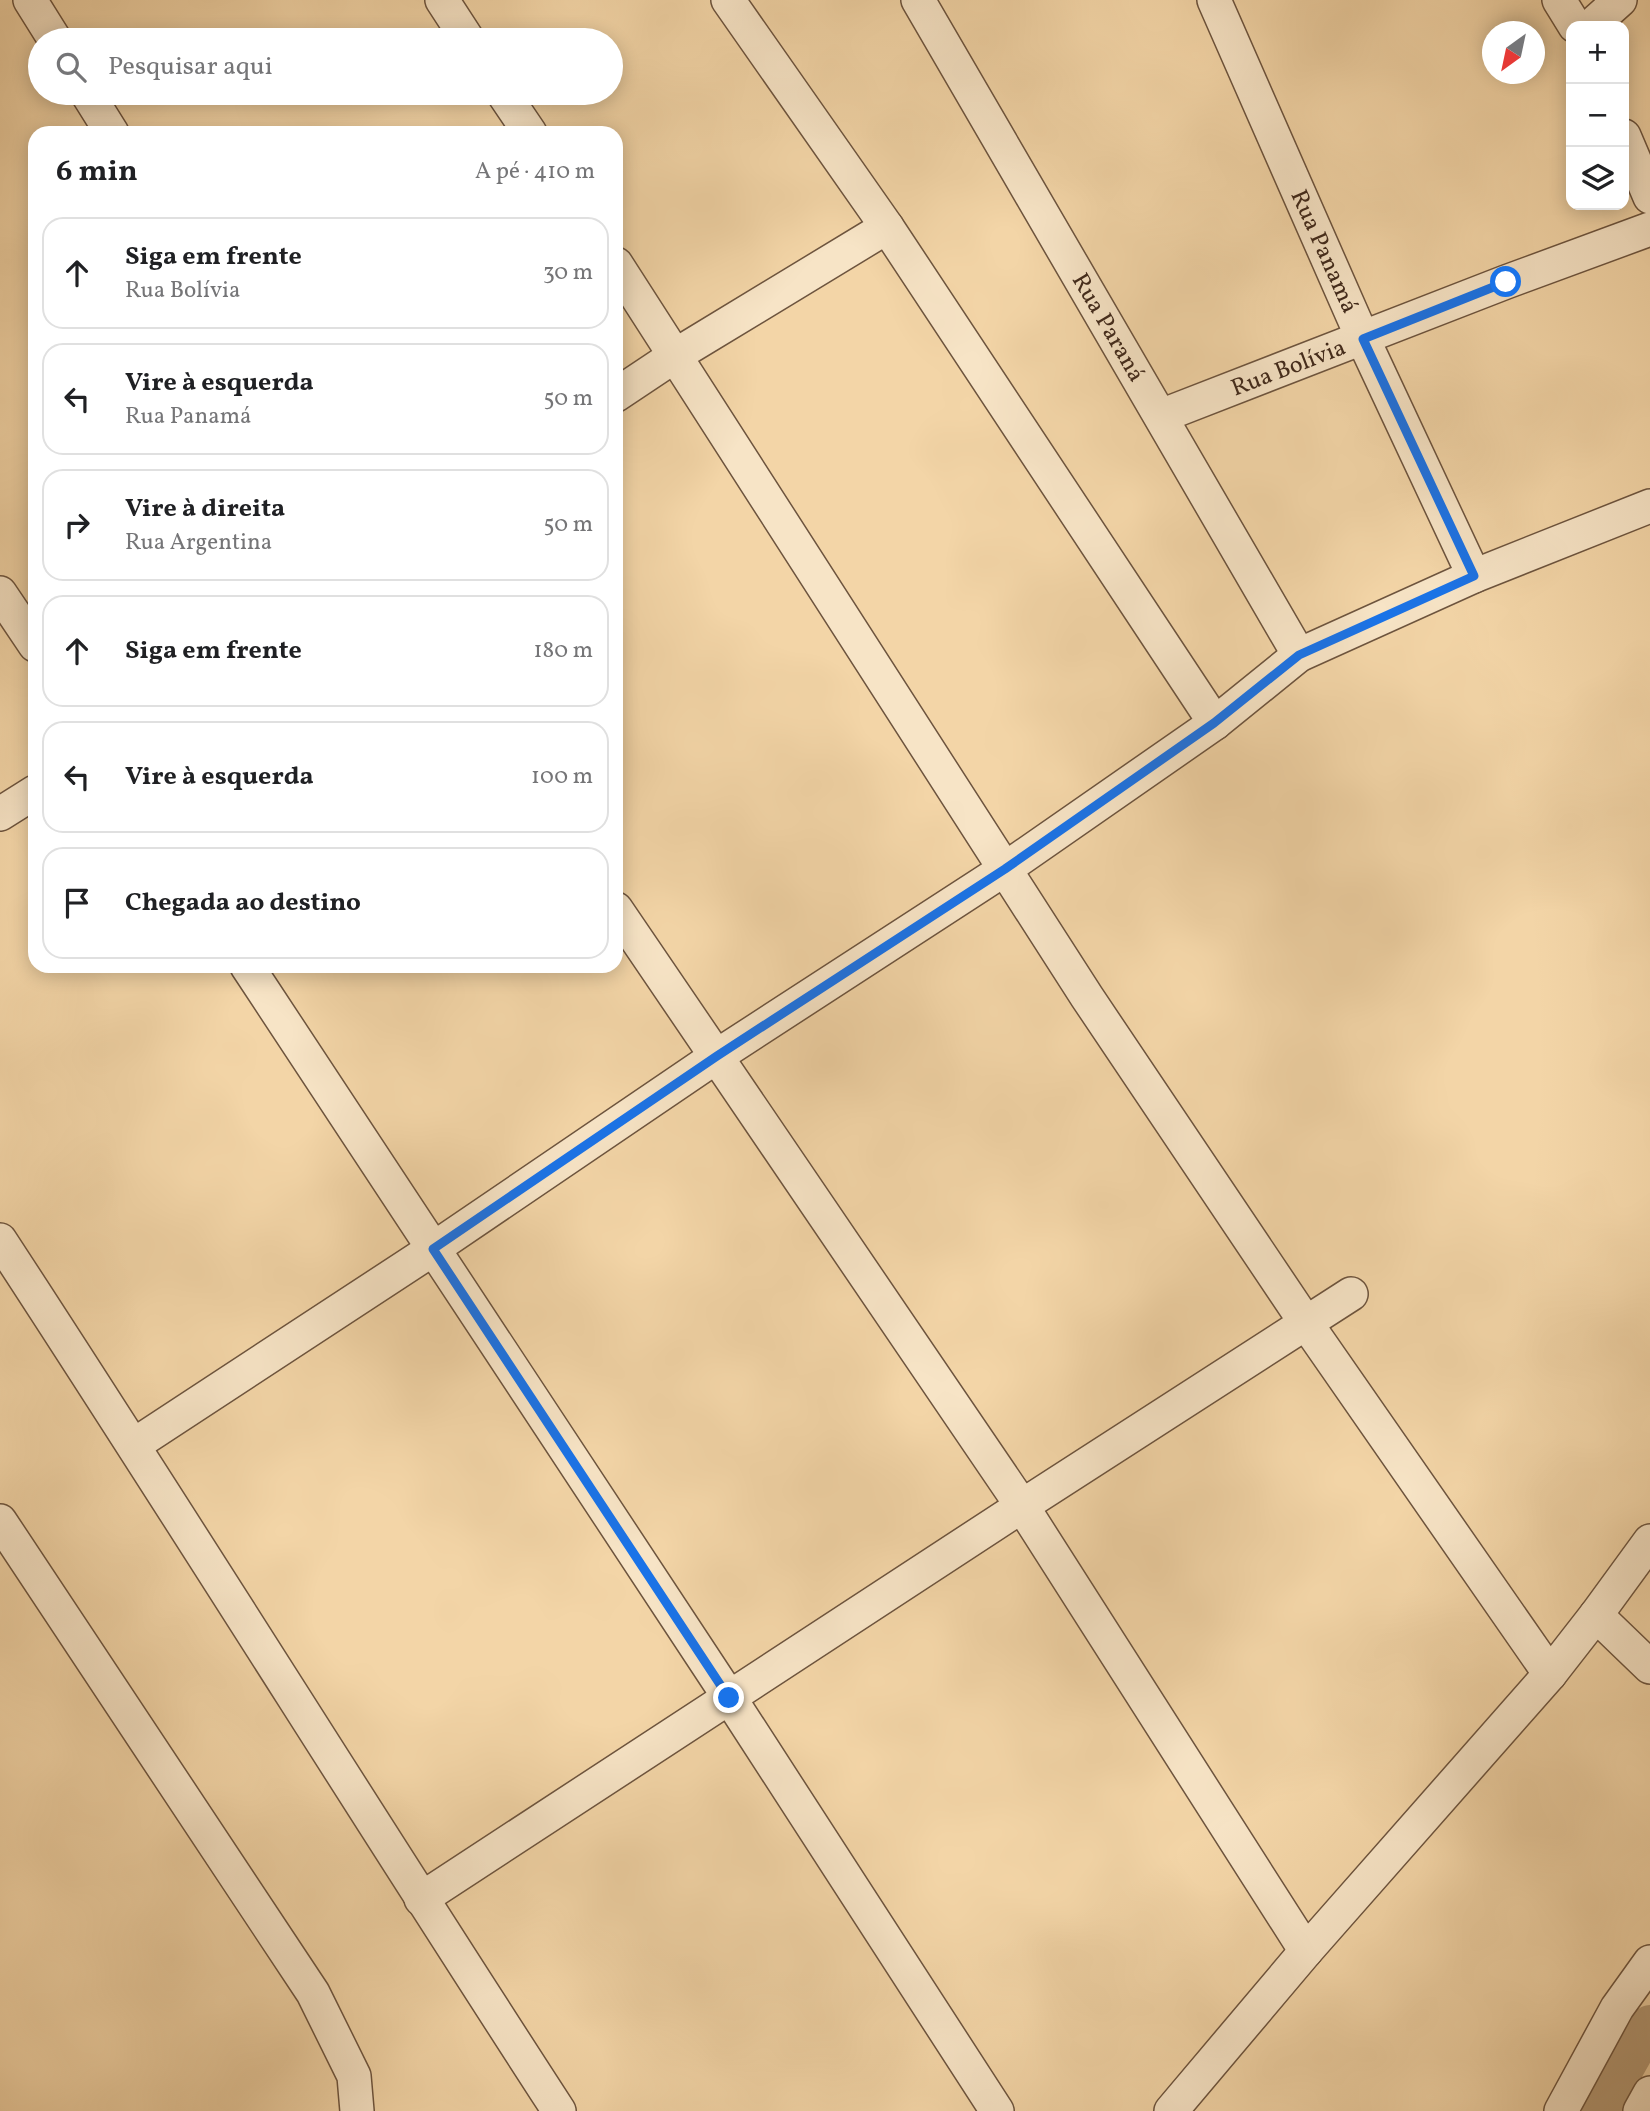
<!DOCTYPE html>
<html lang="pt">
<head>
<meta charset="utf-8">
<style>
  body { margin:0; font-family:Vollkorn,serif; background:#f6f6f6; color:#202124 }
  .controls { position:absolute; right:21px; top:21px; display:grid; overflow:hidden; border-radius:14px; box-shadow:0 4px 18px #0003 }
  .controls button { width:63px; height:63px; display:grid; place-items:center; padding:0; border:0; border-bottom:2px solid #e0e0e0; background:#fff; color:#202124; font:35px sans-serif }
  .compass { position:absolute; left:1482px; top:21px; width:63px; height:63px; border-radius:50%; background:#fff; box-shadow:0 4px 18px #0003; rotate:213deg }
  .stop { position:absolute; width:21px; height:21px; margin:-16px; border:5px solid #1a73e8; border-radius:50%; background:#fff }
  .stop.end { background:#1a73e8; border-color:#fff; box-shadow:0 2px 7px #0008 }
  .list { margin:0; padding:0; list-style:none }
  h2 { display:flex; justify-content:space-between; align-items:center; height:91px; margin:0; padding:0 28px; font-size:30px }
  h2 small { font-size:23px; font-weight:400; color:#757577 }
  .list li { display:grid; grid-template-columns:46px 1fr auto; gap:21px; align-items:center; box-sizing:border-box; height:112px; margin:0 14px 14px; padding:0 14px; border:2px solid #e0e0e0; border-radius:21px }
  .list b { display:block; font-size:26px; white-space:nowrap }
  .list p { margin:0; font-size:23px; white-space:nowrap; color:#757577 }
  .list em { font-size:23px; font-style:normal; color:#757577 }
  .icon { flex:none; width:38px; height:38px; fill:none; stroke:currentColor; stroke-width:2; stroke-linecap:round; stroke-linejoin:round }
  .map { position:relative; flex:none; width:1650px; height:2111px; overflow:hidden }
  .search { position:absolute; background:#fff; box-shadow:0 4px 18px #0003; left:28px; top:28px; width:595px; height:77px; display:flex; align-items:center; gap:18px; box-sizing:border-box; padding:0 24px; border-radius:38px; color:#757577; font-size:26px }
  .panel { position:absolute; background:#fff; box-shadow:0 4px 18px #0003; left:28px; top:126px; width:595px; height:847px; border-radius:21px }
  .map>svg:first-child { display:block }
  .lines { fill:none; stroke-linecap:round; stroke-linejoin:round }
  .canal { stroke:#b69b77; stroke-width:38 }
  .street-casing { stroke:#6d543e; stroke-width:36 }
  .street { stroke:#f7e4c6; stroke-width:33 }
  .route { stroke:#1a73e8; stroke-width:9 }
  .labels { text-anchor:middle; stroke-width:7; stroke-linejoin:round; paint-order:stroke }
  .street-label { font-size:24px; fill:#40291b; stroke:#f7e4c6 }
</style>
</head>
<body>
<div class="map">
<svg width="1650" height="2111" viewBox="0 0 1650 2111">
  <rect width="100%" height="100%" fill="#f3d5a7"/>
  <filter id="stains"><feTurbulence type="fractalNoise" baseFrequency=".00286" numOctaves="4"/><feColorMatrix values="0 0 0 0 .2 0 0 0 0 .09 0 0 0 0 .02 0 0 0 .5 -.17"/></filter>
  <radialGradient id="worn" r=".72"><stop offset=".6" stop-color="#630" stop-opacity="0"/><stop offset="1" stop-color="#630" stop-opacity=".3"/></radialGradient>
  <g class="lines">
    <!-- canal -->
    <path class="canal" d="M1601,2111L1650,2024"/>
    <defs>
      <g id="street">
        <path d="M30,0L55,40"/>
        <path d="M442,0L468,40"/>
        <path d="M728,0L887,227L1215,723"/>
        <path d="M918,0L1299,655"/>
        <path d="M1214,0L1363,339L1474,576"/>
        <path d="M1559,0L1575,26"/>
        <path d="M1591,26L1620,0"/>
        <path d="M87,93L112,133"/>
        <path d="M503,93L530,133"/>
        <path d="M1624,136L1650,197"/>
        <path d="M616,264L1087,997L1306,1323L1550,1674"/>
        <path d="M616,395L676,355L887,227"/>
        <path d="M1161,416L1506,282L1650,229"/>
        <path d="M0,593L35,645"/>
        <path d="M0,814L35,792"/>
        <path d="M616,909L1022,1506L1306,1951"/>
        <path d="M247,966L729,1697L997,2111"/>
        <path d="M0,1240C189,1529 371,1822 559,2111"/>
        <path d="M134,1445L433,1249L717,1056L1005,869L1215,723L1299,655L1474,576L1650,506"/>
        <path d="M0,1521L313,1993L354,2076L357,2111"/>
        <path d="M1596,1615L1650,1667"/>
        <path d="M421,1899L1022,1506L1351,1294"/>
        <path d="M1171,2111L1306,1951L1550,1674L1596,1615L1650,1541"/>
        <path d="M1561,2111L1617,2008L1650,1962"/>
        <path d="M1640,2111L1650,2093"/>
      </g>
    </defs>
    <!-- street casing -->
    <use href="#street" class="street-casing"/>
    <!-- street -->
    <use href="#street" class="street"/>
  </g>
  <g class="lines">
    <!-- route -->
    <path class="route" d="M729,1698L433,1249L717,1056L1005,869L1214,723L1299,655L1474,576L1363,339L1506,282"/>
  </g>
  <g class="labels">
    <!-- street labels -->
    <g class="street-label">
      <text transform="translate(1325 251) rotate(66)" y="8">Rua Panamá</text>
      <text transform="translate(1109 327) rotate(60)" y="8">Rua Paraná</text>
      <text transform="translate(1288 367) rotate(-21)" y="8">Rua Bolívia</text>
    </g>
  </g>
  <rect width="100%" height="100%" filter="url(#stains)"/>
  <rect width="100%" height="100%" fill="url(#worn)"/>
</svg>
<div class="controls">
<button>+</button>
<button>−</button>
<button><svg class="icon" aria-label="layers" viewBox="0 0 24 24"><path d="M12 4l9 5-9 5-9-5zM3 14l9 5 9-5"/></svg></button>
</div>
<svg class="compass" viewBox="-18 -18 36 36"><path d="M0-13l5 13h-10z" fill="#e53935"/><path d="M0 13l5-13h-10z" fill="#757577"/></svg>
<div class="stop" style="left:1506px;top:282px"></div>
<div class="stop end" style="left:729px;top:1698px"></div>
<div class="search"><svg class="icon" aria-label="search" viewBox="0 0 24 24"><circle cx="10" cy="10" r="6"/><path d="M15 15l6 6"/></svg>Pesquisar aqui</div>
<section class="panel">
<h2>6 min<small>A pé · 410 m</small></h2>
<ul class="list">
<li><svg class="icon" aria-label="ahead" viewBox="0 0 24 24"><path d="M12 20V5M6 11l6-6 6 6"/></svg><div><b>Siga em frente</b><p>Rua Bolívia</p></div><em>30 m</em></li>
<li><svg class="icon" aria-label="left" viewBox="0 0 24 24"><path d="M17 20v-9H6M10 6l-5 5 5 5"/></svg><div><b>Vire à esquerda</b><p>Rua Panamá</p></div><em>50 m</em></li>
<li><svg class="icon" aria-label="right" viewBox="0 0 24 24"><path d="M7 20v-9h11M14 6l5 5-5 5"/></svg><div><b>Vire à direita</b><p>Rua Argentina</p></div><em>50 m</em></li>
<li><svg class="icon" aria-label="ahead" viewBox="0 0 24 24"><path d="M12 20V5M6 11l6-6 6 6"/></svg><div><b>Siga em frente</b></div><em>180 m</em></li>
<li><svg class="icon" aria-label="left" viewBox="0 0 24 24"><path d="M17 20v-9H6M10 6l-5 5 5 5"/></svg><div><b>Vire à esquerda</b></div><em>100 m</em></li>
<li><svg class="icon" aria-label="arrive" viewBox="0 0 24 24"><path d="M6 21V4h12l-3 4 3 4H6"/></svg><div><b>Chegada ao destino</b></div></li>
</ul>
</section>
</div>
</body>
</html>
